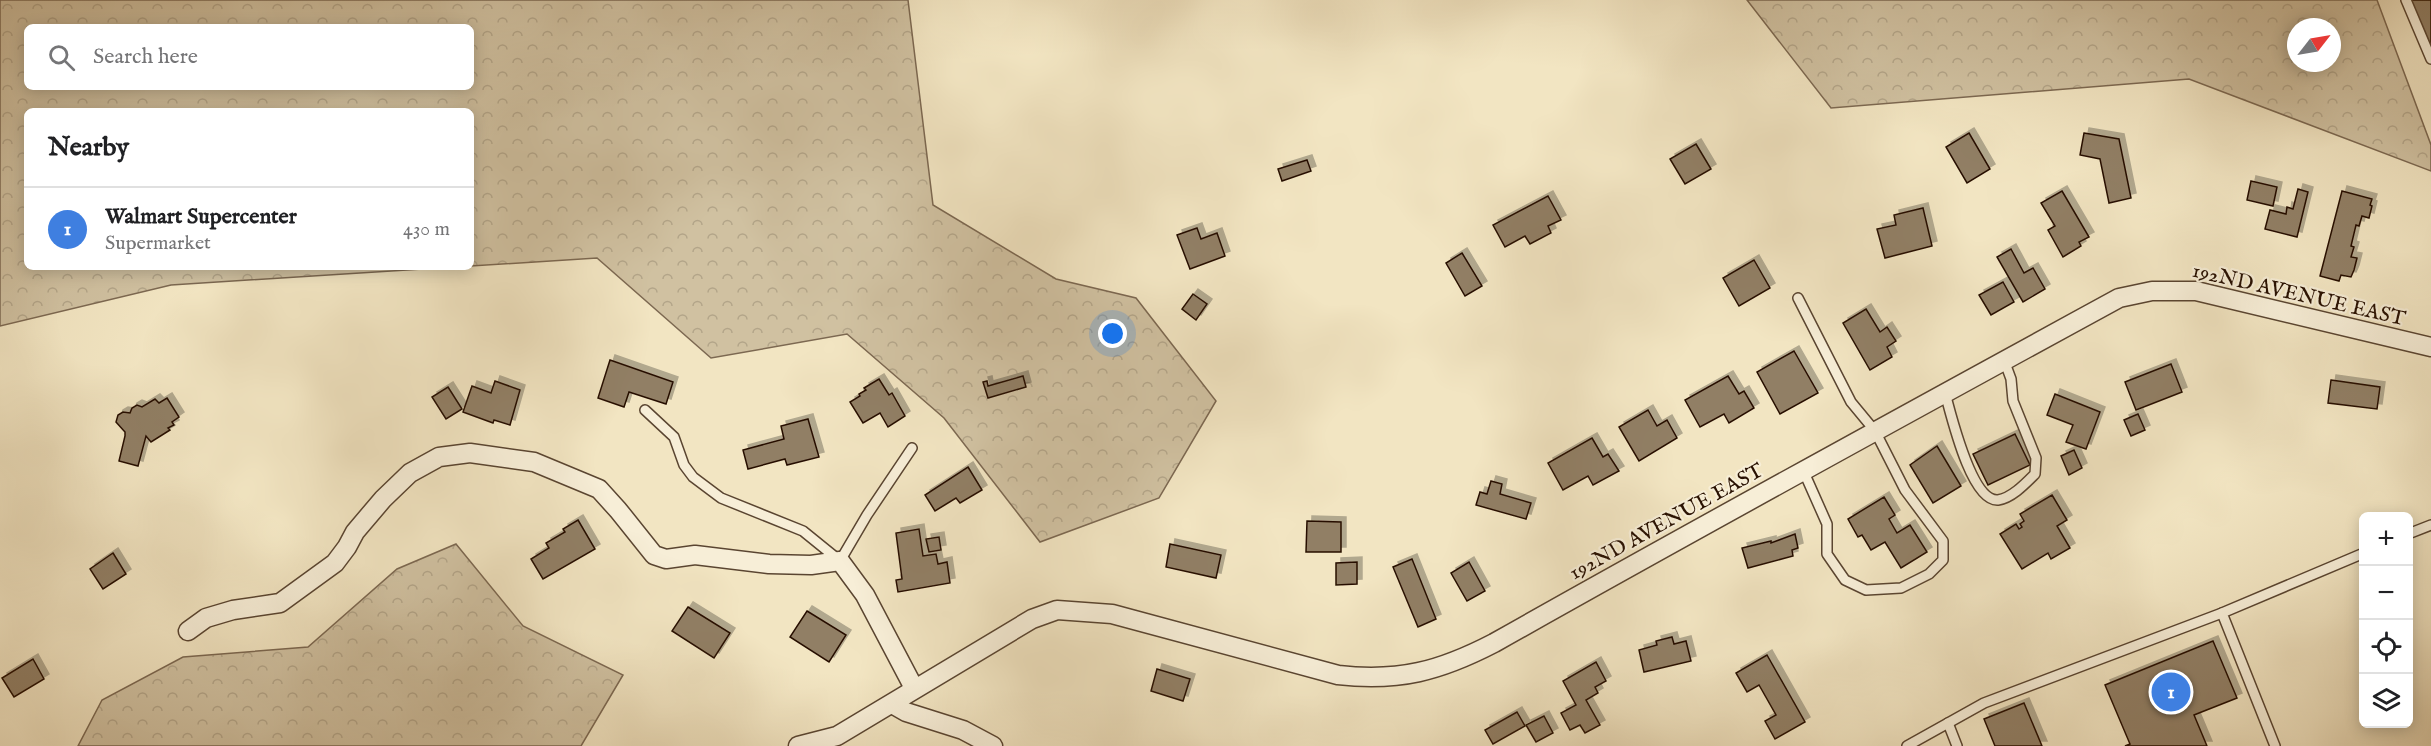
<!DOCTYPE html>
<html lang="en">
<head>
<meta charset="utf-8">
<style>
  body { margin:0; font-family:"IM FELL English",serif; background:#f6f6f6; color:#202124 }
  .controls { position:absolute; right:18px; bottom:18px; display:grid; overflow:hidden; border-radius:9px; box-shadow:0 3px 15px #0003 }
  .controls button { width:54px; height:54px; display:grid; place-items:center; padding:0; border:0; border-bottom:2px solid #e0e0e0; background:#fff; color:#202124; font:30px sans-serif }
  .compass { position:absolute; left:2287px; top:18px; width:54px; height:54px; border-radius:50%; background:#fff; box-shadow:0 3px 15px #0003; rotate:59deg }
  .you { position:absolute; left:1113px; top:334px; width:21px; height:21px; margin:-15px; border:4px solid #fff; border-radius:50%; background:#1a73e8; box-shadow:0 0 0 9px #1a73e833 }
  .badge { display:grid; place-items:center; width:39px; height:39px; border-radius:50%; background:#2563eb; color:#fff; font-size:20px; font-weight:700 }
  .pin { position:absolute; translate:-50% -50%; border:3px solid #fff; box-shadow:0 2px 6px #0006 }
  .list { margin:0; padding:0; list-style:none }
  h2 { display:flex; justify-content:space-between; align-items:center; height:78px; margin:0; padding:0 24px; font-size:26px }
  h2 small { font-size:20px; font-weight:400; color:#757577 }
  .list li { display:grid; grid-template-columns:39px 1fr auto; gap:18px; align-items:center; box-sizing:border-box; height:84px; padding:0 24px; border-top:2px solid #e0e0e0 }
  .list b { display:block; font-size:22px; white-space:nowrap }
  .list p { margin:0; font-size:20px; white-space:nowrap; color:#757577 }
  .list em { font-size:20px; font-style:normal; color:#757577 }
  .icon { flex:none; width:33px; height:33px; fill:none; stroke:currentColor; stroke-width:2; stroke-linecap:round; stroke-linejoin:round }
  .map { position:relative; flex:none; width:2431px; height:746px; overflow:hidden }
  .search { position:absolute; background:#fff; box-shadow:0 3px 15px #0003; left:24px; top:24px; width:450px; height:66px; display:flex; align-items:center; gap:15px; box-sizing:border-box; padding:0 21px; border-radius:9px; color:#757577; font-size:22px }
  .panel { position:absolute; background:#fff; box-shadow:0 3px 15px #0003; left:24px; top:108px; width:450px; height:162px; border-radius:9px }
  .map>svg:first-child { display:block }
  .forest { fill:url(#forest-crowns); stroke:#7c6851; stroke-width:1.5; fill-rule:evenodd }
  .building { fill:#917f65; stroke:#281001; stroke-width:1.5; filter:url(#shadow) }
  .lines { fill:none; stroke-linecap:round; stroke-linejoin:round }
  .lane-casing { stroke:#5a4531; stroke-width:12 }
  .street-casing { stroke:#5a4531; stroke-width:21 }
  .lane { stroke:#f7eed7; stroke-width:9 }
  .street { stroke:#f7eed7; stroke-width:18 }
  .labels { text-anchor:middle; stroke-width:4.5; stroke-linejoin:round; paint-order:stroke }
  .street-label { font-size:21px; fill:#281001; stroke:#f7eed7 }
</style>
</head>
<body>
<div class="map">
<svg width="2431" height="746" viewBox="0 0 2431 746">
  <defs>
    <pattern id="forest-crowns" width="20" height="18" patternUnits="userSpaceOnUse" patternTransform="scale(1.5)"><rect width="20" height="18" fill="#d0c1a1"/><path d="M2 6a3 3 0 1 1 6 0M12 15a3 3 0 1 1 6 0" fill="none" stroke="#b3a589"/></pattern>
    <filter id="shadow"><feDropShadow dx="5" dy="-5" stdDeviation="0" flood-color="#0004"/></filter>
  </defs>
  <rect width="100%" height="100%" fill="#f2e5c2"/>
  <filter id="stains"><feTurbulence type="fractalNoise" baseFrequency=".00333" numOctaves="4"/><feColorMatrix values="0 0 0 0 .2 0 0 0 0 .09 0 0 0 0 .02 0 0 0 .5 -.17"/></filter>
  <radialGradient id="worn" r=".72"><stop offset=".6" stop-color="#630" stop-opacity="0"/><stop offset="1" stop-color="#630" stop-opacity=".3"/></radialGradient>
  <!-- forest -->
  <g class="forest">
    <path d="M0,0H908L933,205L1056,279L1136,298L1216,401L1159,498L1040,542L944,418L847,334L711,358L597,258L471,266V111H27V267H454L171,285L0,326ZM27,27H471V87H27Z"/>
    <path d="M1747,0H2377L2431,145V171L2189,79L1831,108ZM2296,27H2332V63H2296Z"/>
    <path d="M456,544L523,626L623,675L581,746H78L102,700L183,657L308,647L397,569Z"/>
  </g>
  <!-- building -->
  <g class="building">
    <path d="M2410,0H2431V49Z"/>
    <path d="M1969,133L1990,169L1967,183L1946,147Z"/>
    <path d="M2084,133L2119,139L2131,198L2109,203L2100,159L2080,155Z"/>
    <path d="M1696,144L1711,169L1685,184L1670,159Z"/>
    <path d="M1307,160L1311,171L1282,181L1278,169Z"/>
    <path d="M2251,181L2277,187L2273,206L2247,200Z"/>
    <path d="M2298,189L2308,192L2297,237L2265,229L2270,210L2286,214L2287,207L2293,209Z"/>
    <path d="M2062,191L2089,237L2079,242L2081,246L2063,257L2048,230L2055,226L2041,203Z"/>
    <path d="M2342,191L2372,199L2370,205L2372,206L2369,218L2362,216L2359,226L2356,225L2351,246L2354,247L2351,257L2357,258L2354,270L2351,277L2341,275L2339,281L2320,276Z"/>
    <path d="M1548,196L1561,220L1548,226L1551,233L1530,244L1525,236L1505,247L1493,225Z"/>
    <path d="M1923,208L1932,246L1885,258L1877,229L1896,225L1894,215Z"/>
    <path d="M1197,228L1201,239L1217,233L1225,256L1190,269L1177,235Z"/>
    <path d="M2011,249L2024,273L2033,268L2045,289L2023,302L1997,257Z"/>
    <path d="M1462,253L1482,286L1465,296L1446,263Z"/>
    <path d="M1754,260L1770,288L1739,306L1723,278Z"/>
    <path d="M2003,282L2014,302L1991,315L1979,295Z"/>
    <path d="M1193,294L1207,304L1196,320L1182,309Z"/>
    <path d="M1866,309L1880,332L1887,327L1896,341L1887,347L1892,357L1870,370L1843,323Z"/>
    <path d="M1794,351L1818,393L1780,414L1757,372Z"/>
    <path d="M610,360L673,382L666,404L629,392L624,407L598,398Z"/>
    <path d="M2171,364L2182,392L2136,410L2125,382Z"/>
    <path d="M1023,376L1026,387L988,398L983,382L987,381L988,386Z"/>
    <path d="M1728,376L1739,394L1744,391L1754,408L1729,423L1724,414L1700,427L1685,400Z"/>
    <path d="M879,379L889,395L892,393L905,416L888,427L880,413L863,423L850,402L860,396L859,394L866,390L864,388Z"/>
    <path d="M2331,380L2380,387L2377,409L2328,403Z"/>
    <path d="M495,381L520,390L510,425L494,420L493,423L463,412L472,386L491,393Z"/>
    <path d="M448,387L462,409L446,419L432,397Z"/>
    <path d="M2055,394L2100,412L2086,449L2066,442L2073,425L2047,415Z"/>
    <path d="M167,398L179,417L172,422L174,425L168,428L170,430L151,442L146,436L138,466L119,461L125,436V432L116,422L118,415L123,412L130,413L132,408L137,405L142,407L155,399L159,403Z"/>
    <path d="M1648,410L1657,426L1667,420L1677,438L1639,461L1619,427Z"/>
    <path d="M2138,414L2145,430L2131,436L2124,420Z"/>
    <path d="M808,419L819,457L787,465L785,459L748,469L743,450L784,439L781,426Z"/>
    <path d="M2015,434L2030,465L1988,485L1973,454Z"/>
    <path d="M1592,438L1603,457L1608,454L1619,471L1593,485L1588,476L1563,490L1548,463Z"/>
    <path d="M1937,446L1961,486L1933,503L1910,465Z"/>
    <path d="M2074,450L2082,468L2069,475L2061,456Z"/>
    <path d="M968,467L982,490L960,503L956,498L935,511L925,495Z"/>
    <path d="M1491,481L1502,484L1500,494L1531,503L1526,519L1476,505L1480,492L1487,494Z"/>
    <path d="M2052,495L2067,520L2057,526L2070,548L2051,559L2048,553L2022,569L2000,534L2016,524L2019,529L2022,527L2020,524L2024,521L2020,514Z"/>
    <path d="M1884,497L1895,515L1889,519L1897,533L1910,525L1927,552L1901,568L1885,542L1871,550L1862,535L1858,537L1848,519Z"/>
    <path d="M578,520L595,549L543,579L531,559L549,548L546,543L565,532L563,529Z"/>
    <path d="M1307,521L1341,522V552H1306Z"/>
    <path d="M919,529L923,556L936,554L938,564L947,562L950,583L898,592L896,580L902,579L896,533Z"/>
    <path d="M1795,534L1798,548L1792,550L1793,556L1748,568L1742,548L1771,541V543Z"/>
    <path d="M939,537L941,550L929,552L926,539Z"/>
    <path d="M1170,544L1221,555L1216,578L1166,567Z"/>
    <path d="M113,553L126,574L103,589L90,569Z"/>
    <path d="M1412,559L1436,619L1418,627L1393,567Z"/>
    <path d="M1357,562V584L1336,585V563Z"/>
    <path d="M1469,562L1485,591L1467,601L1451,573Z"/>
    <path d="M688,607L730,633L714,658L672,631Z"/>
    <path d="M807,611L846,635L829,662L790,637Z"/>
    <path d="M1672,637L1674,644L1686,641L1691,661L1644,672L1639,650L1657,645L1656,641Z"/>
    <path d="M2213,641L2237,698L2194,715L2207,746H2125L2130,744L2105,685Z"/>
    <path d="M1767,655L1805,722L1775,739L1765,721L1776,715L1759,685L1747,692L1736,673Z"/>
    <path d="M33,659L44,679L14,697L2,678Z"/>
    <path d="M1596,662L1606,681L1595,687L1598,693L1586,700L1600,725L1585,733L1580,725L1570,730L1561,713L1576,705L1563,681Z"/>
    <path d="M1157,669L1190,679L1183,701L1151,691Z"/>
    <path d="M2024,703L2042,746H1995L1984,719Z"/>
    <path d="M1517,712L1525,726L1493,744L1485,730Z"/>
    <path d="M1544,716L1553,733L1536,742L1526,725Z"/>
  </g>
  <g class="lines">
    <defs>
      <g id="lane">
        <path d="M2406,0L2431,59"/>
        <path d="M1798,298L1851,402L1875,431L1905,490L1943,541V560L1929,574L1901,588L1866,590L1845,580L1827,554V524L1803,470"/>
        <path d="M1945,393C1951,414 1971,502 1998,500C2012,498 2026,483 2035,474L2036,458L2013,401L2011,379L2004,360"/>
        <path d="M645,410L674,437L684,465L693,477L721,498L803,531L840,561L867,515L912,448"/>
        <path d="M2408,534L2431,525"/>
        <path d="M1948,723L1957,746"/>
        <path d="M1907,746L1984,703L2222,613"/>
        <path d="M2275,746L2222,613L2364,553"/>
      </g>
      <g id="street">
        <path d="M188,631L206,618L233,610L280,603L335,563L347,547L355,532L383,499L410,473L439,457L470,453L534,462L599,489L618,510L654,555L666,559L695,555L769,564L811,565L840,561L865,595L914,688"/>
        <path d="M892,704L906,712L963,730L993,746"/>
        <path d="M798,746L837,736L1032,619L1057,610L1112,614L1338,675C1399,682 1440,671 1494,643C1701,526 1910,412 2119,298L2152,291H2196L2431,347"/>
      </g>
    </defs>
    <!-- lane casing -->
    <use href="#lane" class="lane-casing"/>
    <!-- street casing -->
    <use href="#street" class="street-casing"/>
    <!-- lane -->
    <use href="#lane" class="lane"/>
    <!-- street -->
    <use href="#street" class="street"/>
  </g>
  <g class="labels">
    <!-- street labels -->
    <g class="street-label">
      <text transform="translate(2299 294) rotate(13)" y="7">192ND AVENUE EAST</text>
      <text transform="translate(1666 521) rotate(-29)" y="7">192ND AVENUE EAST</text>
    </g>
  </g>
  <rect width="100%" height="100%" filter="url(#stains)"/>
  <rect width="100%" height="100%" fill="url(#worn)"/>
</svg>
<div class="controls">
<button>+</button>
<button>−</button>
<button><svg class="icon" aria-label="locate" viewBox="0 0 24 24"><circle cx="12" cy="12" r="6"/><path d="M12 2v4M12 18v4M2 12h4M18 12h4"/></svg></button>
<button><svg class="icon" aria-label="layers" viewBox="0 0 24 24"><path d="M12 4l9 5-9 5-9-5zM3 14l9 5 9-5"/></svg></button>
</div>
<svg class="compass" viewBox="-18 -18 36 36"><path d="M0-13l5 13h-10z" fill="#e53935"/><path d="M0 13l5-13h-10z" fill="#757577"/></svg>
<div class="you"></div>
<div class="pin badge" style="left:2171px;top:692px;background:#3f7fe0">1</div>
<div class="search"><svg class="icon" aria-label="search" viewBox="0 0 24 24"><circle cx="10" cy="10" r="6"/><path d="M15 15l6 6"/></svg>Search here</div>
<section class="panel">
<h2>Nearby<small></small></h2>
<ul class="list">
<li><span class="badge" style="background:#3f7fe0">1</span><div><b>Walmart Supercenter</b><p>Supermarket</p></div><em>430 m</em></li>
</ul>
</section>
</div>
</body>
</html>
